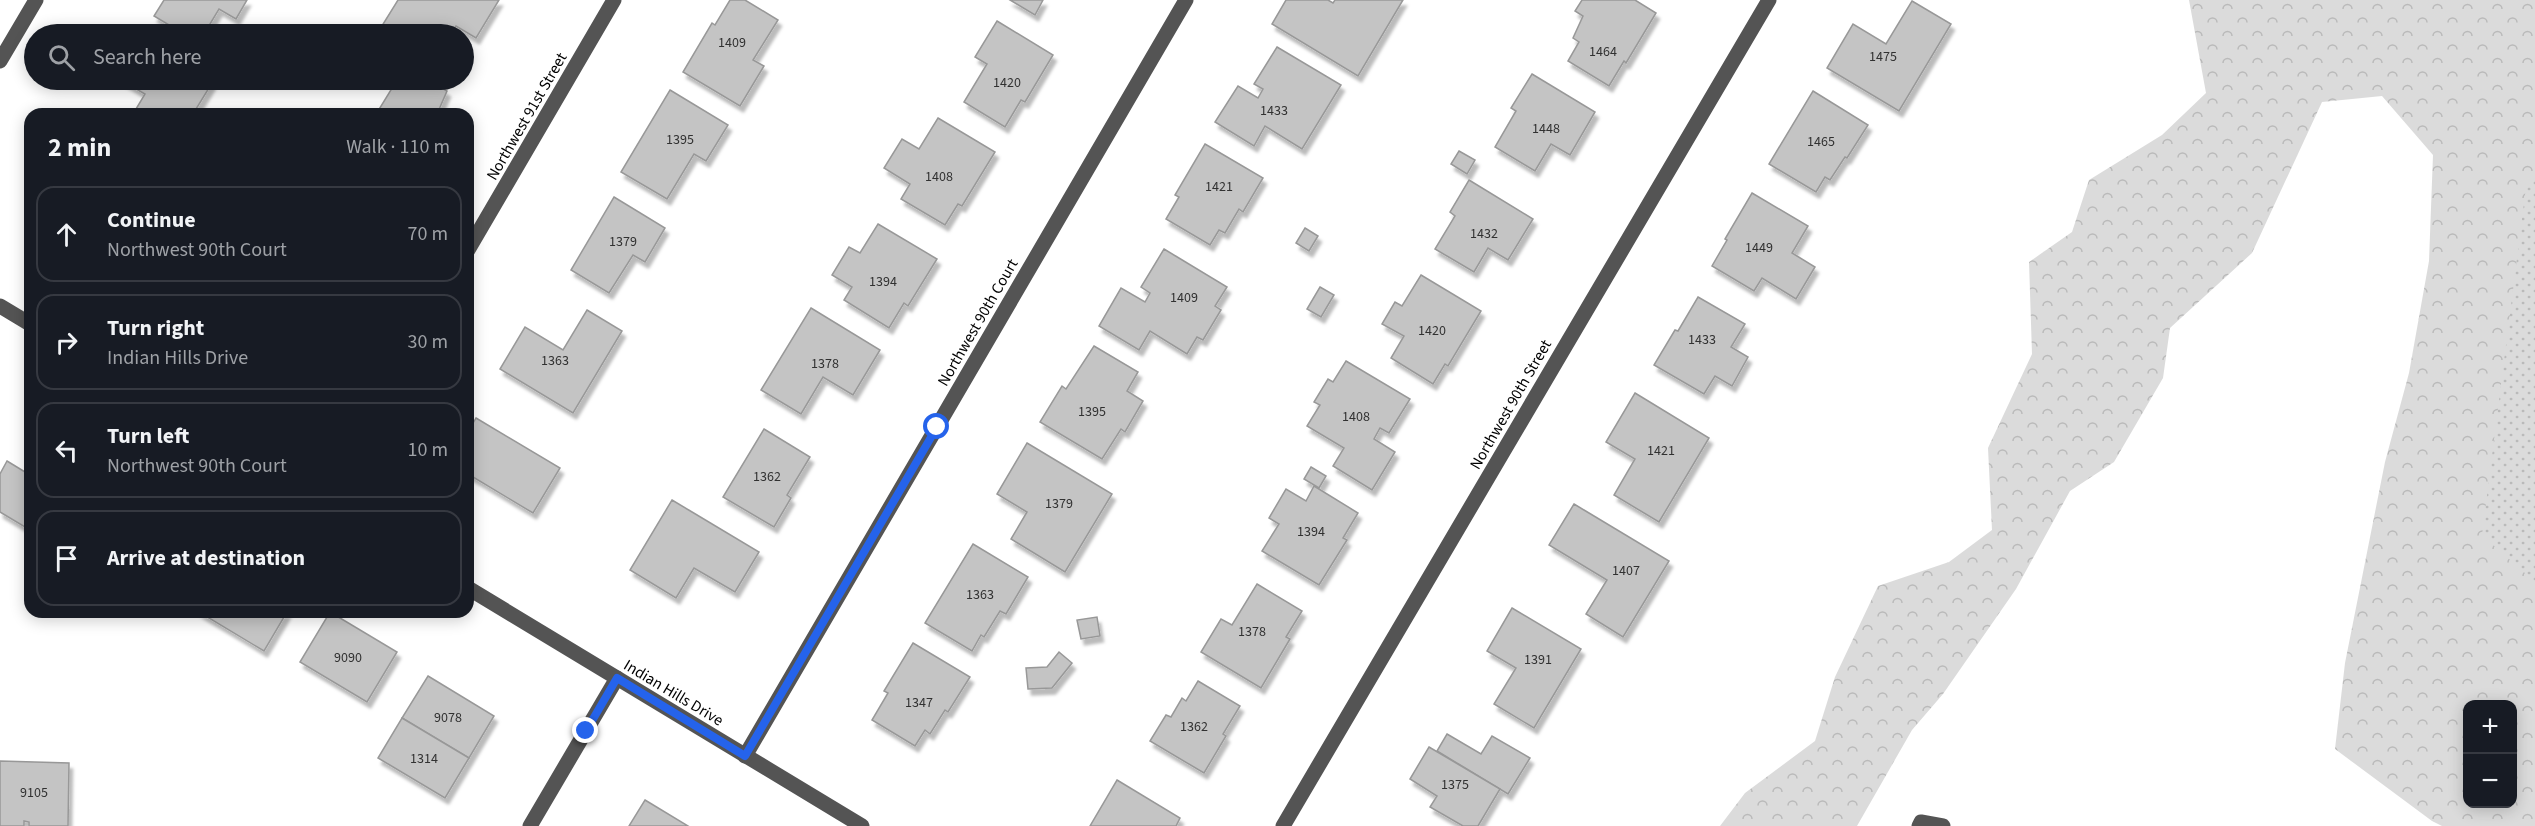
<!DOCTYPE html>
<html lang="en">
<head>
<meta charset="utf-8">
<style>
  body { margin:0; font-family:"Source Sans 3",sans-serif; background:#242831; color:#f1f3f6 }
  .controls { position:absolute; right:18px; bottom:18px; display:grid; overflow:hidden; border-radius:12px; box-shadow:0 3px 15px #0003 }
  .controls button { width:54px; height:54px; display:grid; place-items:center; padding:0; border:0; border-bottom:2px solid #363941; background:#171b24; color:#f1f3f6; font:30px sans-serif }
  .stop { position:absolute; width:18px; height:18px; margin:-14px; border:4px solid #2563eb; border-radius:50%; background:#fff }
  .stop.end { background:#2563eb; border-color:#fff; box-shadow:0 2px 6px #0008 }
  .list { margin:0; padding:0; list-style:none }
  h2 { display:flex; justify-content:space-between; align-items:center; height:78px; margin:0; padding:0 24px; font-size:26px }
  h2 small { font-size:20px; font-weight:400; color:#9ea1a6 }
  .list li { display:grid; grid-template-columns:39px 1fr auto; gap:18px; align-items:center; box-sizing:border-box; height:96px; margin:0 12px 12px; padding:0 12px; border:2px solid #363941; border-radius:18px }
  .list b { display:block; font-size:22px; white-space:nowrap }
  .list p { margin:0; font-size:20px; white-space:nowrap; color:#9ea1a6 }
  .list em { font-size:20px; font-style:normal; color:#9ea1a6 }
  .icon { flex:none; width:33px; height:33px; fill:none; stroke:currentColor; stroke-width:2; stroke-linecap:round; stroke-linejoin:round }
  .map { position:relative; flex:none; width:2535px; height:826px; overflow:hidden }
  .search { position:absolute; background:#171b24; box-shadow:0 3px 15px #0003; left:24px; top:24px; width:450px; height:66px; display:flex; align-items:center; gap:15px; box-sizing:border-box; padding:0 21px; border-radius:33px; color:#9ea1a6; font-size:22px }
  .panel { position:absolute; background:#171b24; box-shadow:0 3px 15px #0003; left:24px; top:108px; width:450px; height:510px; border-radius:18px }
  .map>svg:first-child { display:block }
  .forest { fill:url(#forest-crowns); fill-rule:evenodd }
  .park { fill:url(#park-dots) }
  .building { fill:#c4c4c4; stroke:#989898; stroke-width:1.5; filter:url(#shadow) }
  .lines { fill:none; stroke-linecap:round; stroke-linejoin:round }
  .minor { stroke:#545454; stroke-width:15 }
  .route { stroke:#2563eb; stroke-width:8 }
  .labels { text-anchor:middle; stroke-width:4.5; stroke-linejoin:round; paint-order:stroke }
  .number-label { font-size:14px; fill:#313131 }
  .street-label { font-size:16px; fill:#000; stroke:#fff }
</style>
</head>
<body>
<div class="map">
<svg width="2535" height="826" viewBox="0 0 2535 826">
  <defs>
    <pattern id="forest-crowns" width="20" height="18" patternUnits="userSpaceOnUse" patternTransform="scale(1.5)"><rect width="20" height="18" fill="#dbdbdb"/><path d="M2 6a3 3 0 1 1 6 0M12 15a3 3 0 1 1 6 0" fill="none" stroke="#bababa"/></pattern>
    <pattern id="park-dots" width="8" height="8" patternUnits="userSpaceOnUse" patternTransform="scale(1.5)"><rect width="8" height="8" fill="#dbdbdb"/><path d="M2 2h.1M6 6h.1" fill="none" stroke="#bababa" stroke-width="1.8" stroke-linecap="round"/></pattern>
    <filter id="shadow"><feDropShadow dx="3.5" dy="6" stdDeviation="1.5" flood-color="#0004"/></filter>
  </defs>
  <rect width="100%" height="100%" fill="#fff"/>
  <!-- forest -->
  <path class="forest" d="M2189,0H2535V826H2442L2432,821L2335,749L2345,663L2385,462L2409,373L2429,261L2433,155L2382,96L2322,102L2252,253L2170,328L2163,378L2114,462L2070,491L2016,589L1943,694L1912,730L1857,826H1720L1745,793L1815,741L1835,677L1878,586L1949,562L1992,530L1988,448L2032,354L2029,262L2072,232L2089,180L2162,135L2206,93ZM2468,704H2512V804H2468Z"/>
  <!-- park -->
  <path class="park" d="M2535,178V582L2482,535L2526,187Z"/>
  <!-- building -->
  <g class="building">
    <path d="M164,0H247L236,19L219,9L204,34H184L154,16Z"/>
    <path d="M398,0H499L476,38L456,26L451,34H388L380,29Z"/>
    <path d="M730,0H745L778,20L753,60L764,66L740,106L683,72L712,23L715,25Z"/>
    <path d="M1010,0H1043L1035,15Z"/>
    <path d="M1286,0H1328L1333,3L1335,0H1403L1358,76L1272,24Z"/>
    <path d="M1582,0H1635L1656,13L1626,63L1624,61L1609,86L1568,61L1579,42L1573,38L1583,16L1575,11Z"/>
    <path d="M1912,1L1951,24L1899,111L1827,68L1853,24L1886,44Z"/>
    <path d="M997,21L1053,55L1025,102L1021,100L1005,127L964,102L987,64L975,57Z"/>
    <path d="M1277,47L1341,85L1302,149L1265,126L1254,146L1215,122L1238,86L1258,98L1263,89L1254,84Z"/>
    <path d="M1532,74L1595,112L1570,155L1551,144L1535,171L1495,147L1516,111L1511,108Z"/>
    <path d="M121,80H206L212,83L193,114H133L145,94Z"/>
    <path d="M397,80H428L447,91L437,114H380L378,111Z"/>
    <path d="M670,90L728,125L706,161L694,154L667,199L621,172Z"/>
    <path d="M1813,91L1868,125L1847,158L1845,157L1830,180L1825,177L1816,192L1769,164Z"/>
    <path d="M938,118L995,152L962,206L958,204L945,225L901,199L910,184L884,168L902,139L919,149Z"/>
    <path d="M1205,144L1263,178L1243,212L1239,209L1225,233L1219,230L1210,245L1166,219L1179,197L1175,195Z"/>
    <path d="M1459,151L1475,160L1467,174L1451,164Z"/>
    <path d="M1469,180L1533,219L1508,260L1488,248L1474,272L1435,249L1455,216L1450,212Z"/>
    <path d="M1752,193L1808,226L1792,253L1815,267L1796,299L1762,278L1754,291L1712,266L1727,240L1725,239Z"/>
    <path d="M614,197L665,228L645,262L633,255L609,293L571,270Z"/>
    <path d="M878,224L937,259L908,306L904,303L889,328L844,300L852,287L832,275L849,247L860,253Z"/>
    <path d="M1305,228L1318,236L1309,251L1296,243Z"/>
    <path d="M1164,249L1227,287L1215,306L1221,310L1203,340L1197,337L1187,354L1150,331L1139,350L1099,326L1121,288L1145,302L1150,293L1141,287Z"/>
    <path d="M1421,275L1481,311L1448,366L1445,364L1433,384L1391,358L1404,336L1382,324L1395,302L1402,306Z"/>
    <path d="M1320,287L1334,295L1321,317L1307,309Z"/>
    <path d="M1698,297L1745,324L1731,347L1748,357L1732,386L1715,376L1704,394L1654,365L1675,330L1678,331Z"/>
    <path d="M811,308L880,350L853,395L823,377L801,414L761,390Z"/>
    <path d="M587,310L622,331L573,413L500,369L525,327L563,350Z"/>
    <path d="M1094,346L1138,372L1127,391L1143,401L1125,432L1121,429L1102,459L1040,422L1062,386L1066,389Z"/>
    <path d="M1346,361L1410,399L1389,433L1380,428L1374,439L1395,452L1372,490L1333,466L1344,448L1307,426L1320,405L1314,402L1328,379L1333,382Z"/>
    <path d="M1635,393L1709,438L1659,522L1614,495L1635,459L1606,442Z"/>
    <path d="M476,418L560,468L533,513L468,474V432Z"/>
    <path d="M764,429L810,457L787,495L791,498L774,527L723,497Z"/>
    <path d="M1027,443L1112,494L1065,572L1011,539L1027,512L997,494Z"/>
    <path d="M7,461L30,475V530L0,512V474Z"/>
    <path d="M1311,467L1326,476L1319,488L1304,479Z"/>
    <path d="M1314,486L1358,513L1343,538L1347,540L1319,585L1262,551L1279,524L1269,518L1286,489L1306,501Z"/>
    <path d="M672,500L759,552L735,592L694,568L676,598L630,570Z"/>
    <path d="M1574,504L1669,561L1623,637L1586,614L1607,580L1549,545Z"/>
    <path d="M973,544L1028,577L1006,614L1000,611L984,637L981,635L972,651L925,623Z"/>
    <path d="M1257,584L1302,611L1286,637L1290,639L1261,688L1201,652L1221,619L1232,625Z"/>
    <path d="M1512,608L1581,649L1534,728L1494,704L1516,668L1487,651Z"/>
    <path d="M199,612H287L264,651Z"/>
    <path d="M330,612L397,652L367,702L300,662Z"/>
    <path d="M1097,617L1100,636L1081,639L1077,620Z"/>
    <path d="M913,643L970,677L948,712L945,710L930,734L925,730L915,746L872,720L888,693L884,691Z"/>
    <path d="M1059,652L1072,663L1052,688L1028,689L1026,668L1047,667Z"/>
    <path d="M428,676L494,716L469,758L402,718Z"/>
    <path d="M1198,681L1240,706L1223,734L1226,736L1204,773L1150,741L1166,715L1171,717L1182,698L1186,701Z"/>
    <path d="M402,718L469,758L445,798L378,758Z"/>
    <path d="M1447,734L1481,754L1492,736L1530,758L1508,794L1437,751Z"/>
    <path d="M1429,747L1500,789L1478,826H1463L1430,807L1437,796L1410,779Z"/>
    <path d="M0,761L69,763L68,826H29V822L24,821V826H0Z"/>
    <path d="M1117,780L1180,818L1176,826H1090Z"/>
    <path d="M645,800L688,826H629Z"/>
  </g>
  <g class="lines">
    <!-- minor -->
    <g class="minor">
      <path d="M0,61L36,0"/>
      <path d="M468,250L614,0"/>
      <path d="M0,306L30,324"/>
      <path d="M468,588L862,826"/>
      <path d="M745,756L1186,0"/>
      <path d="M530,826L617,678"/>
      <path d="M1283,826L1769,0"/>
      <path d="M1919,826L1921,822L1943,826"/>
    </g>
  </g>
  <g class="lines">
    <!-- route -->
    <path class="route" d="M586,731L617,678L745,756L937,427"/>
  </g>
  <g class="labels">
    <!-- number labels -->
    <g class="number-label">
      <text x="732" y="47">1409</text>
      <text x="1603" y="56">1464</text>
      <text x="1883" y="61">1475</text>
      <text x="1007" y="87">1420</text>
      <text x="1274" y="115">1433</text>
      <text x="1546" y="133">1448</text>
      <text x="680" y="144">1395</text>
      <text x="1821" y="146">1465</text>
      <text x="939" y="181">1408</text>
      <text x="1219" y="191">1421</text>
      <text x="1484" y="238">1432</text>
      <text x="623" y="246">1379</text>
      <text x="1759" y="252">1449</text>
      <text x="883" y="286">1394</text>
      <text x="1184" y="302">1409</text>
      <text x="1432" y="335">1420</text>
      <text x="1702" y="344">1433</text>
      <text x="555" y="365">1363</text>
      <text x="825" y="368">1378</text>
      <text x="1092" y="416">1395</text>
      <text x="1356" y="421">1408</text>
      <text x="1661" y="455">1421</text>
      <text x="767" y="481">1362</text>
      <text x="1059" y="508">1379</text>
      <text x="1311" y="536">1394</text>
      <text x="1626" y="575">1407</text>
      <text x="980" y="599">1363</text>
      <text x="1252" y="636">1378</text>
      <text x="348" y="662">9090</text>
      <text x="1538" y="664">1391</text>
      <text x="919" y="707">1347</text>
      <text x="448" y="722">9078</text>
      <text x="1194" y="731">1362</text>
      <text x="424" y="763">1314</text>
      <text x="1455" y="789">1375</text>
      <text x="34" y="797">9105</text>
    </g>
    <!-- street labels -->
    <g class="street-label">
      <text transform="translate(526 116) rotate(-60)" y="6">Northwest 91st Street</text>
      <text transform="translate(977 322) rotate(-60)" y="6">Northwest 90th Court</text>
      <text transform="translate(1510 404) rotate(-60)" y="6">Northwest 90th Street</text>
      <text transform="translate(674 692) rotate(31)" y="6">Indian Hills Drive</text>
    </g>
  </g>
</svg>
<div class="controls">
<button>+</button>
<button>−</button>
</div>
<div class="stop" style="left:937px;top:427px"></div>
<div class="stop end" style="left:586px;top:731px"></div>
<div class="search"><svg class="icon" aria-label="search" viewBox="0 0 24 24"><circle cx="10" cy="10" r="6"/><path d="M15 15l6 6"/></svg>Search here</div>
<section class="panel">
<h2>2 min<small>Walk · 110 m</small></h2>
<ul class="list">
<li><svg class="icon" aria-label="ahead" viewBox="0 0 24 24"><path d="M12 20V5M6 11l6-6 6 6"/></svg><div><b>Continue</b><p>Northwest 90th Court</p></div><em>70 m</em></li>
<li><svg class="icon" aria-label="right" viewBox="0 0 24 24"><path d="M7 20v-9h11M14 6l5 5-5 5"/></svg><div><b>Turn right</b><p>Indian Hills Drive</p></div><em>30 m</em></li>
<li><svg class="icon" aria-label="left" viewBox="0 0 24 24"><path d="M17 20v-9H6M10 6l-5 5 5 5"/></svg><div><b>Turn left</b><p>Northwest 90th Court</p></div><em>10 m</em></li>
<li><svg class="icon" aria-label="arrive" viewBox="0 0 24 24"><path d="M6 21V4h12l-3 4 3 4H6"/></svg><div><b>Arrive at destination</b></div></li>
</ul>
</section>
</div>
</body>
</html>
